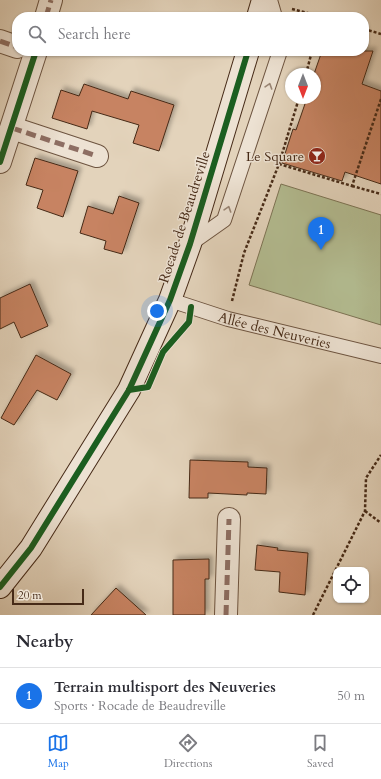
<!DOCTYPE html>
<html lang="en">
<head>
<meta charset="utf-8">
<style>
  body { margin:0; font-family:Cardo,serif; background:#f7f7f7; color:#2b2b33 }
  .controls { position:absolute; right:12px; bottom:12px; display:grid; overflow:hidden; border-radius:8px; box-shadow:0 1px 3px #0004 }
  .controls button { width:36px; height:36px; display:grid; place-items:center; padding:0; border:0; border-bottom:1px solid #e1e1e2; background:#fff; color:#2b2b33; font:20px sans-serif }
  .compass { position:absolute; left:285px; top:68px; width:36px; height:36px; border-radius:50%; background:#fff; box-shadow:0 1px 3px #0004; rotate:180deg }
  .scale { position:absolute; left:12px; bottom:10px; width:72px; box-sizing:border-box; padding-left:4px; border:2px solid #462a17; border-top:0; font-size:11px; line-height:14px; white-space:nowrap; color:#462a17; -webkit-text-stroke:3px #ede2d3; paint-order:stroke }
  .you { position:absolute; left:157px; top:311px; width:14px; height:14px; margin:-10px; border:3px solid #fff; border-radius:50%; background:#1a73e8; box-shadow:0 0 0 6px #1a73e833 }
  .badge { display:grid; place-items:center; width:26px; height:26px; border-radius:50%; background:#1a73e8; color:#fff; font-size:13px; font-weight:700 }
  .pin { position:absolute; translate:-50% -33px; filter:drop-shadow(0 1px 2px #0008) }
  .pin::after { content:''; position:absolute; top:21px; width:14px; height:12px; background:inherit; clip-path:polygon(0 0,100% 0,50% 100%) }
  .list { margin:0; padding:0; list-style:none }
  h2 { display:flex; justify-content:space-between; align-items:center; height:52px; margin:0; padding:0 16px; font-size:17px }
  h2 small { font-size:13px; font-weight:400; color:#7c7c81 }
  .list li { display:grid; grid-template-columns:26px 1fr auto; gap:12px; align-items:center; box-sizing:border-box; height:56px; padding:0 16px; border-top:1px solid #e1e1e2 }
  .list b { display:block; font-size:15px; white-space:nowrap }
  .list p { margin:0; font-size:13px; white-space:nowrap; color:#7c7c81 }
  .list em { font-size:13px; font-style:normal; color:#7c7c81 }
  .icon { flex:none; width:22px; height:22px; fill:none; stroke:currentColor; stroke-width:2; stroke-linecap:round; stroke-linejoin:round }
  .map { position:relative; flex:none; width:381px; height:615px; overflow:hidden }
  .search { position:absolute; background:#fff; box-shadow:0 1px 3px #0004; left:12px; right:12px; top:12px; height:44px; display:flex; align-items:center; gap:10px; box-sizing:border-box; padding:0 14px; border-radius:16px; color:#7c7c81; font-size:15px }
  .sheet { height:108px; background:#fff }
  nav { display:flex; justify-content:space-around; align-items:center; box-sizing:border-box; height:56px; border-top:1px solid #e1e1e2; background:#fff; font-size:11px; color:#7c7c81 }
  nav a { display:grid; justify-items:center; gap:2px }
  nav .on { color:#1a73e8 }
  .map>svg:first-child { display:block }
  .garden { fill:#b3bc91; stroke:#7c7354 }
  .building { fill:#c78362; stroke:#462a17; filter:url(#shadow) }
  .lines { fill:none; stroke-linecap:round; stroke-linejoin:round }
  .lane-casing { stroke:#6d5440; stroke-width:16 }
  .street-casing { stroke:#6d5440; stroke-width:24 }
  .secondary-casing { stroke:#462a17; stroke-width:24 }
  .path { stroke:#462a17; stroke-width:2.5; stroke-dasharray:3 2; stroke-linecap:butt }
  .lane { stroke:#ede2d3; stroke-width:14 }
  .street { stroke:#ede2d3; stroke-width:22 }
  .secondary { stroke:#ede2d3; stroke-width:22 }
  .quiet { stroke:#8d6e63; stroke-width:5; stroke-dasharray:10 5; stroke-linecap:butt }
  .cycleway-casing { stroke:#ede2d3; stroke-width:8 }
  .cycleway { stroke:#1b5e20; stroke-width:6 }
  .oneway { stroke:#9a8675 }
  .labels { text-anchor:middle; stroke-width:3; stroke-linejoin:round; paint-order:stroke }
  .poi-label { font-size:14px; fill:#462a17; stroke:#ede2d3; text-anchor:end }
  .street-label { font-size:14px; fill:#462a17; stroke:#ede2d3 }
</style>
</head>
<body>
<div class="map">
<svg width="381" height="615" viewBox="0 0 381 615">
  <defs>
    <filter id="shadow"><feDropShadow dx="3.5" dy="-3.5" stdDeviation="2" flood-color="#0004"/></filter>
  </defs>
  <rect width="100%" height="100%" fill="#e3d3bb"/>
  <filter id="stains"><feTurbulence type="fractalNoise" baseFrequency=".005" numOctaves="4"/><feColorMatrix values="0 0 0 0 .2 0 0 0 0 .09 0 0 0 0 .02 0 0 0 .5 -.17"/></filter>
  <radialGradient id="worn" r=".72"><stop offset=".6" stop-color="#630" stop-opacity="0"/><stop offset="1" stop-color="#630" stop-opacity=".3"/></radialGradient>
  <!-- garden -->
  <path class="garden" d="M281,184L381,215V325L249,285Z"/>
  <!-- building -->
  <g class="building">
    <path d="M322,51H373L362,84L381,91V184L345,172L342,181L282,163L293,129L296,130L307,98H315L314,74Z"/>
    <path d="M84,84L128,99L131,91L174,105L159,151L133,143L139,125L92,111L87,129L52,118L61,90L79,96Z"/>
    <path d="M35,158L78,171L63,217L37,208L43,190L26,185Z"/>
    <path d="M119,196L139,203L122,254L104,249L106,241L80,233L88,206L113,214Z"/>
    <path d="M30,284L48,326L21,338L14,322L0,329V298Z"/>
    <path d="M36,355L71,374L57,400L37,390L14,425L1,418Z"/>
    <path d="M190,460L248,462V467L267,468L266,494L247,493V495L208,493V498H189Z"/>
    <path d="M257,545L278,548L277,550L308,553L305,595L279,592L280,572L255,570Z"/>
    <path d="M209,559V579H205V615H173V560Z"/>
    <path d="M116,588L146,615H91Z"/>
  </g>
  <g class="lines">
    <defs>
      <g id="lane">
        <path d="M270,0L275,17"/>
        <path d="M190,244L224,220L280,51"/>
        <path id="s1" d="M170,300L228,319L381,356"/>
      </g>
      <g id="street">
        <path d="M46,17L51,0"/>
        <path d="M0,41L17,47"/>
        <path d="M12,128L97,156"/>
        <path d="M0,162L36,51"/>
        <path d="M226,615L229,519"/>
      </g>
      <g id="secondary">
        <path d="M258,17L263,0"/>
        <path d="M0,587L31,548L129,390L170,300L190,244L248,51"/>
      </g>
    </defs>
    <!-- lane casing -->
    <use href="#lane" class="lane-casing"/>
    <!-- street casing -->
    <use href="#street" class="street-casing"/>
    <!-- secondary casing -->
    <use href="#secondary" class="secondary-casing"/>
    <!-- path -->
    <g class="path">
      <path d="M292,9L323,17"/>
      <path d="M364,29L381,34"/>
      <path d="M306,74L312,51"/>
      <path d="M279,164L299,98"/>
      <path d="M352,186L381,194"/>
      <path d="M232,301L244,253L279,164L352,186L381,99"/>
      <path d="M365,511L381,523"/>
      <path d="M313,615L365,511L366,478L381,455"/>
    </g>
    <!-- lane -->
    <use href="#lane" class="lane"/>
    <!-- street -->
    <use href="#street" class="street"/>
    <!-- secondary -->
    <use href="#secondary" class="secondary"/>
    <!-- quiet -->
    <g class="quiet">
      <path d="M46,17L51,0"/>
      <path d="M0,41L17,47"/>
      <path d="M12,128L97,156"/>
      <path d="M226,615L229,519"/>
    </g>
    <defs>
      <g id="cycleway">
        <path d="M0,162L36,51"/>
        <path d="M129,390L148,387L163,352L189,322L191,307"/>
        <path d="M0,587L31,548L129,390L170,300L190,244L248,51"/>
      </g>
    </defs>
    <!-- cycleway casing -->
    <use href="#cycleway" class="cycleway-casing"/>
    <!-- cycleway -->
    <use href="#cycleway" class="cycleway"/>
  </g>
  <!-- one-way arrows -->
  <defs><path id="oneway-chevron" d="M-2-3.5L2.5 0L-2 3.5" fill="none" stroke-width="1.6" stroke-linecap="round" stroke-linejoin="round"/></defs>
  <g class="oneway">
    <use href="#oneway-chevron" transform="translate(269 86) rotate(-72)"/>
    <use href="#oneway-chevron" transform="translate(228 209) rotate(-72)"/>
  </g>
  <!-- icons -->
  <defs>
    <symbol id="bar-disc" viewBox="-11 -11 22 22"><circle r="9.5" fill="#8f2418" stroke="#ede2d3"/><path d="M-6-5H6L.8 .8V4.5H3.5V6h-7V4.5H-.8V.8Z" fill="#fff"/></symbol>
  </defs>
  <g fill-rule="evenodd">
    <use href="#bar-disc" x="307" y="146" width="20" height="20"/>
  </g>
  <g class="labels">
    <!-- poi labels -->
    <g class="poi-label">
      <text x="304" y="161">Le Square</text>
    </g>
    <!-- street labels -->
    <g class="street-label">
      <text transform="translate(184 217) rotate(-72)" y="5">Rocade de Beaudreville</text>
      <text dy="5" stroke="none"><textPath href="#s1" startOffset="109">Allée des Neuveries</textPath></text>
    </g>
  </g>
  <rect width="100%" height="100%" filter="url(#stains)"/>
  <rect width="100%" height="100%" fill="url(#worn)"/>
</svg>
<div class="controls">
<button><svg class="icon" aria-label="locate" viewBox="0 0 24 24"><circle cx="12" cy="12" r="6"/><path d="M12 2v4M12 18v4M2 12h4M18 12h4"/></svg></button>
</div>
<svg class="compass" viewBox="-18 -18 36 36"><path d="M0-13l5 13h-10z" fill="#e53935"/><path d="M0 13l5-13h-10z" fill="#7c7c81"/></svg>
<div class="scale">20 m</div>
<div class="you"></div>
<div class="pin badge" style="left:321px;top:250px">1</div>
<div class="search"><svg class="icon" aria-label="search" viewBox="0 0 24 24"><circle cx="10" cy="10" r="6"/><path d="M15 15l6 6"/></svg>Search here</div>
</div>
<section class="sheet">
<h2>Nearby<small></small></h2>
<ul class="list">
<li><span class="badge">1</span><div><b>Terrain multisport des Neuveries</b><p>Sports · Rocade de Beaudreville</p></div><em>50 m</em></li>
</ul>
</section>
<nav>
<a class="on"><svg class="icon" aria-label="map" viewBox="0 0 24 24"><path d="M3 6l6-2 6 2 6-2v14l-6 2-6-2-6 2zM9 4v14M15 6v14"/></svg>Map</a>
<a><svg class="icon" aria-label="directions" viewBox="0 0 24 24"><path d="M12 3l9 9-9 9-9-9zM9 14v-3h6M13 9l2 2-2 2"/></svg>Directions</a>
<a><svg class="icon" aria-label="saved" viewBox="0 0 24 24"><path d="M7 4h10v16l-5-4-5 4z"/></svg>Saved</a>
</nav>
</body>
</html>
